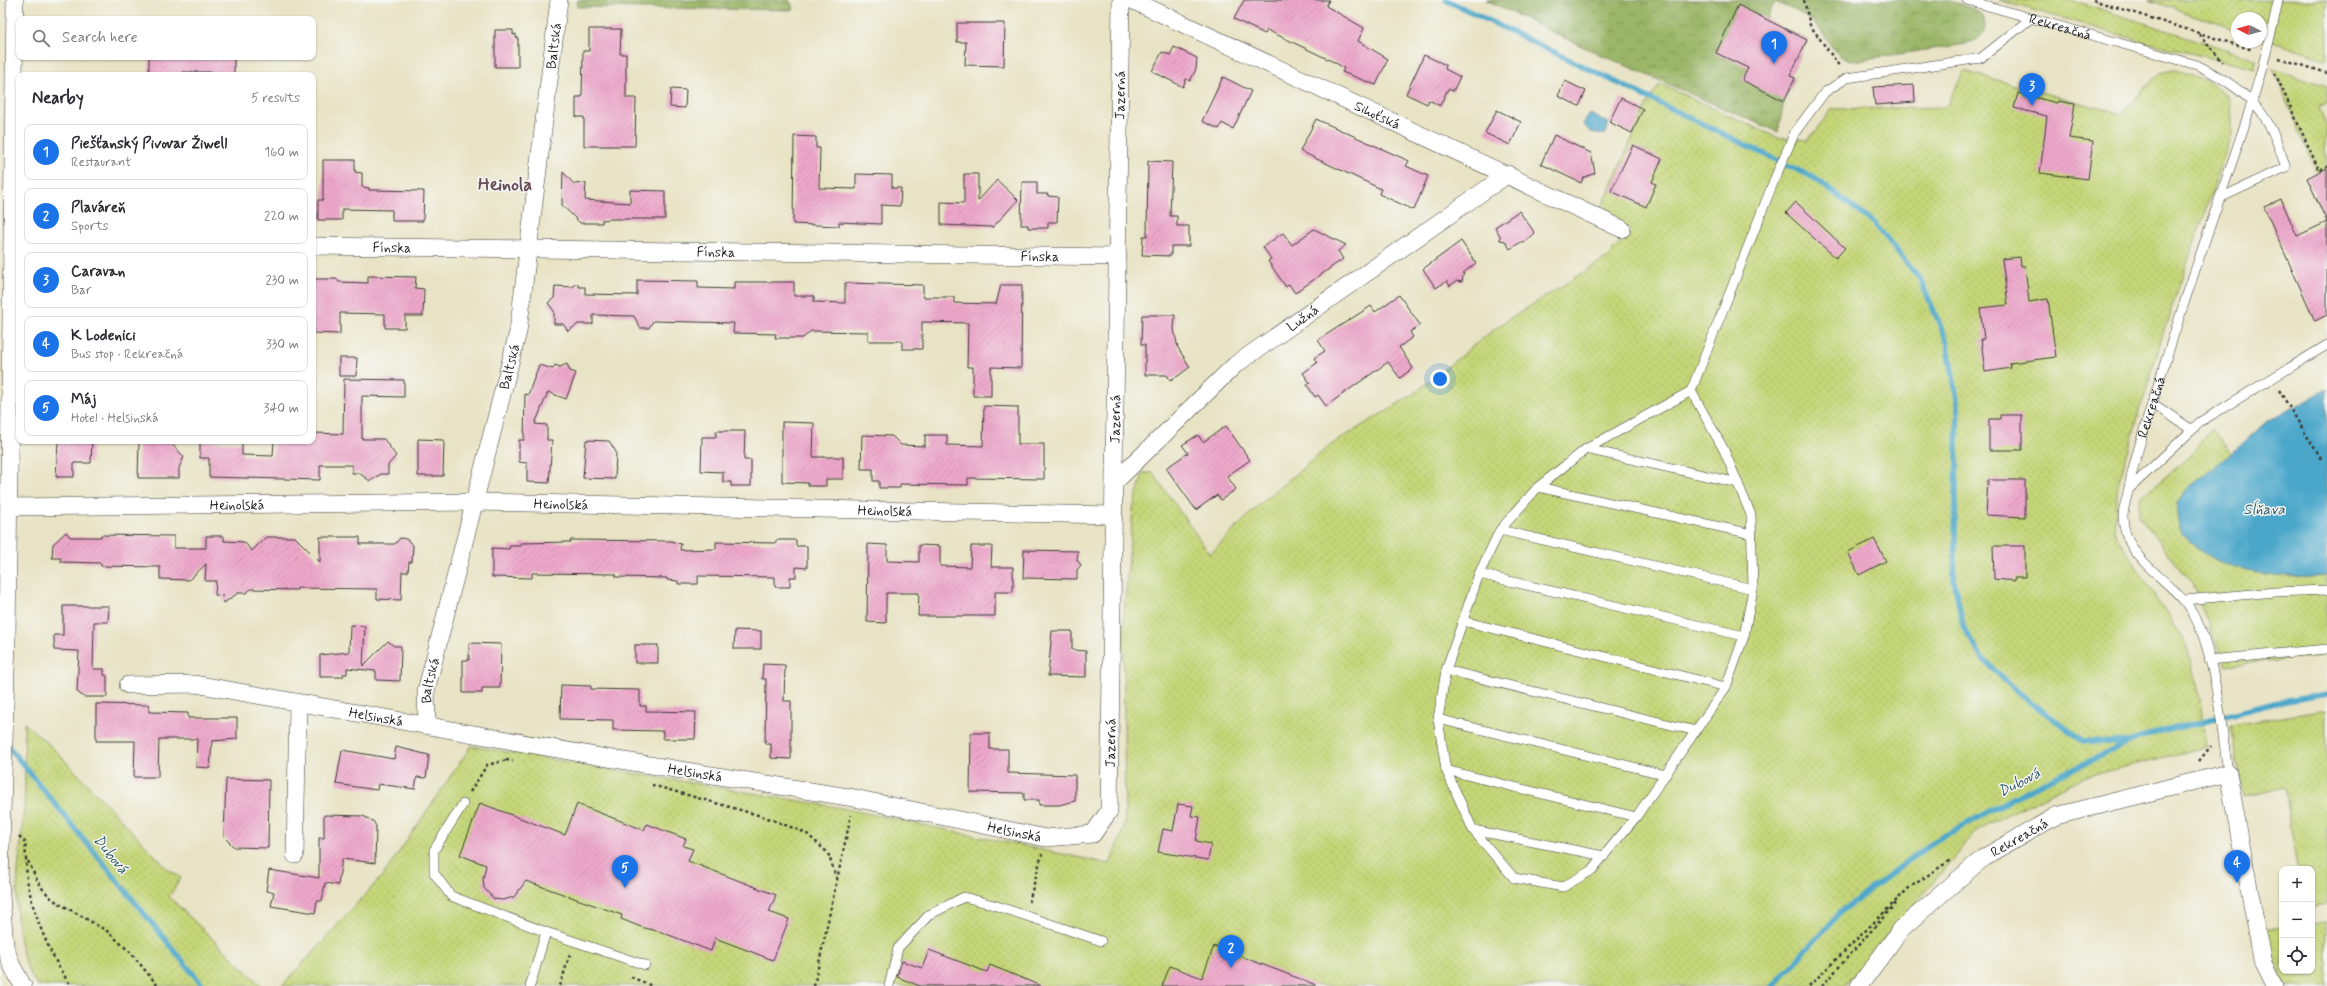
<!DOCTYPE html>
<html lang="en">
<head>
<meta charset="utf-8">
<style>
  body { margin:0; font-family:Mynerve,sans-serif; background:#f2f2f3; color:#2b2b33 }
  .controls { position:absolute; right:12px; bottom:12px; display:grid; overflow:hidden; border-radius:8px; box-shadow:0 1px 3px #0004 }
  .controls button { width:36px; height:36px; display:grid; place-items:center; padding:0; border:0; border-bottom:1px solid #e1e1e2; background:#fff; color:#2b2b33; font:20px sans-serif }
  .compass { position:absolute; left:2231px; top:12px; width:36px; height:36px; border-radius:50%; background:#fff; box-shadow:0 1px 3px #0004; rotate:276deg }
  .you { position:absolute; left:1440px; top:379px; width:14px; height:14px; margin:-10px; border:3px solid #fff; border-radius:50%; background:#1a73e8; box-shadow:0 0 0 6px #1a73e833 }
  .badge { display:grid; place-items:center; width:26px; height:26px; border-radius:50%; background:#1a73e8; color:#fff; font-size:13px; font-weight:700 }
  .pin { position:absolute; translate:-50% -33px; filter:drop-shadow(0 1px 2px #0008) }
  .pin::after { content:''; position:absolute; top:21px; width:14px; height:12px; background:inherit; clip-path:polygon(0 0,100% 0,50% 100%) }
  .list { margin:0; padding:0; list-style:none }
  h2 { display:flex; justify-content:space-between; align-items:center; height:52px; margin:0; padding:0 16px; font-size:17px }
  h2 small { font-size:13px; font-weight:400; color:#7c7c81 }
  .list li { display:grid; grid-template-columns:26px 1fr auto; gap:12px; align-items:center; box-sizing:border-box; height:56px; margin:0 8px 8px; padding:0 8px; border:1px solid #e1e1e2; border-radius:8px }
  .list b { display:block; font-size:15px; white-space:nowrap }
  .list p { margin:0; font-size:13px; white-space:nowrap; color:#7c7c81 }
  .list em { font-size:13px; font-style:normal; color:#7c7c81 }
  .icon { flex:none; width:22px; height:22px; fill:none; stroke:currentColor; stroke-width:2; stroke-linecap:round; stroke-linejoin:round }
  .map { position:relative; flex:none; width:2327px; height:986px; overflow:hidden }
  .search { position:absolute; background:#fff; box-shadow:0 1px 3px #0004; left:16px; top:16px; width:300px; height:44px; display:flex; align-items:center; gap:10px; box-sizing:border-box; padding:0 14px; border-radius:8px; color:#7c7c81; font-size:15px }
  .panel { position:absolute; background:#fff; box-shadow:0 1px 3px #0004; left:16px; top:72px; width:300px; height:372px; border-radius:8px }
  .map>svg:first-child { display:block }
  .grass { fill:url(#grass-dots); stroke:#70784a }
  .forest { fill:url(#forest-crowns); stroke:#5c6942 }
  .water { fill:#4ca7ca; stroke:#346273 }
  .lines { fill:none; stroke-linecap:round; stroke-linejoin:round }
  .stream { stroke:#4ca7ca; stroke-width:5.5 }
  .building { fill:url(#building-hatch) }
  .lane-casing { stroke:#3b3a35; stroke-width:10 }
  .street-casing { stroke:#3b3a35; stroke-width:18 }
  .path { stroke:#3b3a35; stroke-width:2.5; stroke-dasharray:3 3; stroke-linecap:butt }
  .lane { stroke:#fff; stroke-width:9 }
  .street { stroke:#fff; stroke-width:17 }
  .labels { text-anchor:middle; stroke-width:3; stroke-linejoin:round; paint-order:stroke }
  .street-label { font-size:14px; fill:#1c1c1c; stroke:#f6f6f2 }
  .water-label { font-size:15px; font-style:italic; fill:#325b6a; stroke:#f6f6f2 }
  .district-label { font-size:18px; font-weight:bold; fill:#654d59; stroke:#f6f6f2 }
</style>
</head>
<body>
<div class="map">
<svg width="2327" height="986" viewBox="0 0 2327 986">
  <defs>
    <pattern id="grass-dots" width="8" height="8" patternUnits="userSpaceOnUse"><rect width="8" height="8" fill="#c4d577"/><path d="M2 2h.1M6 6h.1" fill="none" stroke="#a8b666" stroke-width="1.8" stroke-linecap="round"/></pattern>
    <pattern id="forest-crowns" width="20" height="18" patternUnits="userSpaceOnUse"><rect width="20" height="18" fill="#9bb668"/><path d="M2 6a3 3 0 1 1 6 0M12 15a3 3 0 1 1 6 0" fill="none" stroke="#7e9355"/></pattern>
    <pattern id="building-hatch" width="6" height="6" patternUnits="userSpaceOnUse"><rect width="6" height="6" fill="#eda7ca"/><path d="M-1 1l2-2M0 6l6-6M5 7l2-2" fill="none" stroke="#cb8fad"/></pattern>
  </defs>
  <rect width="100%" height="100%" fill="#f6f6f2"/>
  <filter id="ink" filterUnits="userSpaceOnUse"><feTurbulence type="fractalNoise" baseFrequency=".025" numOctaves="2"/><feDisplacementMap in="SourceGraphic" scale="8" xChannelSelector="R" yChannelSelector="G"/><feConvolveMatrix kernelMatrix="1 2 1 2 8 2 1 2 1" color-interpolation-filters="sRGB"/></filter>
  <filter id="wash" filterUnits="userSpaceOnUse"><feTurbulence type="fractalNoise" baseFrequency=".012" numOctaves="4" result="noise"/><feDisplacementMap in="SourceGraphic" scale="16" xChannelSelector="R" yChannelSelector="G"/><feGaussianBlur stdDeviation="0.9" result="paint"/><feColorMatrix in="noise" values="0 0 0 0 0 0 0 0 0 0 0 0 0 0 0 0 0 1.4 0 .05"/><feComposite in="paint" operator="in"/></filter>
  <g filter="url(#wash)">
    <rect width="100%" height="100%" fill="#e8e3c4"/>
    <!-- grass -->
    <g class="grass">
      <path d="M1998,0H2072L2256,59L2255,69L2141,41Z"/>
      <path d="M2149,0H2327V60L2261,38V18H2237V30Z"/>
      <path d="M2273,69L2327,86V103L2319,107L2327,128L2325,144L2327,169L2317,173Z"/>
      <path d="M2174,70C2189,73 2218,83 2227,97C2233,106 2232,123 2232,134L2164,330L2118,485L2114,532L2186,644L2199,692L2206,747L2084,777L1980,828L1844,986H282L384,874L471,746L842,808L1110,864L1125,824L1123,624L1133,509L1143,473H1153L1210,554L1265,499L1332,444L1412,395L1497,327L1606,258L1632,231L1603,205L1647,104L1660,84L1776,137L1808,140L1832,109L1946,107L1964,71L2121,114L2159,73Z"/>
      <path d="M2212,428L2232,453L2214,467L2198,549C2242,575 2278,577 2327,576V654L2226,666L2191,582L2139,516V498L2186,460Z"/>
      <path d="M2327,710V904L2312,906V869H2297L2285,787L2243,797L2230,725Z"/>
      <path d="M24,723L52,747L168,869L181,878L169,897L262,986H38C4,941 20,862 24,808C26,780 24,752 24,723Z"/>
      <path d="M2327,922V986H2286L2273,959L2267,929L2282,927V971H2312V924Z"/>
    </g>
    <!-- forest -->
    <g class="forest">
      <path d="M578,0H789L794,10L577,7Z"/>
      <path d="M1486,0H1947C1961,5 1986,8 1985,26C1984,38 1976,40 1966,44L1851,61C1830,55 1828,35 1813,22C1804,13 1786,7 1775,2L1766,20L1807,40L1790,75L1795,78L1784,101L1778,132L1588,49Z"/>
    </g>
    <!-- water -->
    <g class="water">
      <path d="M1590,114L1609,123L1606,134C1597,136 1588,132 1583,124Z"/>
      <path d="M2327,389V576C2281,577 2226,577 2191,542C2188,539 2182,535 2181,531C2177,523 2177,512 2176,503L2193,483L2232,453L2266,422Z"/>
    </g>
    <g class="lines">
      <!-- stream -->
      <g class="stream">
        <path d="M1446,0L1814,178L1874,223L1920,279L1947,341L1958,406L1954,580L1963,626L1982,658L2016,691L2083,741L2127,743"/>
        <path d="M8,746L203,986"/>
        <path d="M1773,986L1842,911L1933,842L2030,789L2141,737L2275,703L2327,694"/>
      </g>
    </g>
    <g id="blocks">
      <!-- building -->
      <g class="building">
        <path d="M1244,0H1329L1326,6L1364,28L1358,41L1388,59L1376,85L1342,72L1344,68L1334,62L1267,30L1265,34L1234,19Z"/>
        <path d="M1738,5L1807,40L1790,76L1795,78L1784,101L1742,80L1748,68L1716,53Z"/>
        <path d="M957,23H1005L1004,66L965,65L966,42H957Z"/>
        <path d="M589,29H621L620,54H626V98H636L635,146H584V117H576V97H582L583,51H589Z"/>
        <path d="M495,30H513V35L516,34V38H518V67H495Z"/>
        <path d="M1174,47L1197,58L1196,69L1190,81L1186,79L1183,87L1152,71L1162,52L1170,55Z"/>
        <path d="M1424,55L1446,65L1445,69L1460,77L1453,91L1448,89L1440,106L1429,100L1427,104L1406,94Z"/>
        <path d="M149,57H234V75H213V72H183V75H149Z"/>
        <path d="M1223,77L1251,91L1233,129L1222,123L1219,129L1202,121Z"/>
        <path d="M1565,81L1586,91L1579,106L1558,96Z"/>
        <path d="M1914,85L1915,102L1875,105L1873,87Z"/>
        <path d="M671,89L686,90L685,108L670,107Z"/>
        <path d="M2018,93L2057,103L2058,101L2075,104L2069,138L2093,141L2088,179L2040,173L2047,116L2014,108Z"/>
        <path d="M1621,98L1643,109L1632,133L1609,122Z"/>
        <path d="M1497,110L1521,122L1510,145L1485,133Z"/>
        <path d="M1316,119L1409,161L1406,166L1428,176L1414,210L1379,194L1381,189L1300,151Z"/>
        <path d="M1554,135L1591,153L1595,173L1583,178L1581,183L1541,164Z"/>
        <path d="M794,136L816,137V148H820L819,188L856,189V174L892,175V188H901L900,206L881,205V224L839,222V226L793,224Z"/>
        <path d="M1633,145L1662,159L1652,182L1656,184L1646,207L1611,191Z"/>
        <path d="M323,160H355V172L362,173V187L369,188V190L424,191L423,221H392V210L342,209V220H318V200H323Z"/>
        <path d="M1148,161L1172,162L1170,216H1177V226H1189V246H1171V256L1142,255L1143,236H1147Z"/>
        <path d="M2327,168V222L2307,178Z"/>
        <path d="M563,172L574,184L586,183L585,200L630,203V190L665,191V219H612L602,220V223H580L562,205Z"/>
        <path d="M964,174H978V201L997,180L1018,200L993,227L941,225V202L964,203Z"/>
        <path d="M1022,182H1037V194H1048V196L1058,197L1057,222H1048V228H1028V225H1021Z"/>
        <path d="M2281,199L2297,236L2327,222V315L2315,321L2264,207Z"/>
        <path d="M1796,202L1845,248L1836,258L1786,213Z"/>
        <path d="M1519,211L1535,233L1524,243L1521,242L1510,249L1505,241L1500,240V236L1495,227Z"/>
        <path d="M1314,229L1346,245L1338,251L1343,259L1295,293L1289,284L1286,287L1268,261L1271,259L1263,247L1283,233L1292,245Z"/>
        <path d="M1461,241L1476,263L1464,272L1462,282L1457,281L1450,286L1447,281L1436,288L1423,269Z"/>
        <path d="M2020,257L2021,266H2025L2029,302L2048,299L2056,357L2010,363L2011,368L1985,372L1981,339H1984L1980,308L2008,305L2002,259Z"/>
        <path d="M368,276L416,277L415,288L424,289L423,316H405V328H385V314L340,313V334L313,333V279H336L339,282L368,283Z"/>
        <path d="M637,280L698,281V288L734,289V282H794V296H814V302L845,303V283L923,285V297H954V303L996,304L1001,285H1022L1021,368L991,367V396H973V367H967L968,323L922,322V349H902V341H868V332L811,331L803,338H775L776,334L733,333L734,323L653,321L649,328H640L634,316L593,315V324H578L568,331L563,324H554V311L548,303L554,298L555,286L572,287L577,283L579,287H585V294L637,295Z"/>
        <path d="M1399,295L1420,325L1410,332L1413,337L1399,347L1413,368L1400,378L1388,362L1326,406L1318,395L1315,397L1307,385L1310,383L1303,373L1317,363L1314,358L1325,351L1318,340L1371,306L1375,312Z"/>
        <path d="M1142,315H1175L1174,329L1178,348L1190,367L1178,376L1170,380L1167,375H1145V345H1141Z"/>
        <path d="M339,358H357L356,376H339Z"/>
        <path d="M567,364L570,371L576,373L566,399L548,392L535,424L547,425V440H552L549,483L527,482V463L519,462V440H524L525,394L528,395L539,365L553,369L555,365L560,367Z"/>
        <path d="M344,379L404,380V397L362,396V439H384L396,456L388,465V474H381L370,481L359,473H352V465H320V480L209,477V458H200V441L242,443V455L273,456L274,441H313V433L343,434Z"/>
        <path d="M984,406L1018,407V444H1044V479L968,478V485L900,484V488H879V481H873V469H861L862,435L892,436L901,445L925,446V435H947V445L983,446Z"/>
        <path d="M2000,415H2022V450H1989V419H2000Z"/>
        <path d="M782,422L814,423L813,457H843V479H826V486H808V483L782,482Z"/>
        <path d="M1226,426L1250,460L1227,476L1236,489L1221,500L1217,495L1196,510L1166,468L1188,453L1182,445L1198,435L1203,442Z"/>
        <path d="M716,431H745L744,460H751V486H731V482H723V472L701,471L702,437H716Z"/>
        <path d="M418,439L444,440L443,476H418Z"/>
        <path d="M586,440L609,441L616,452L615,479L583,478Z"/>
        <path d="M58,441H92L91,463H74V477H56Z"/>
        <path d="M139,441H169L184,457L179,468V478H138Z"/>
        <path d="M1988,480H2025V517L1986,515Z"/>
        <path d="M66,532L70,537H101V535L174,536V548H206V536H224V541L244,542L252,551L266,537H295L320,562V537H360V544H395L400,538L406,539L413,545L412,562H409L408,572H402L401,600L377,599V589L297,588V590L251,589L246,593H238L224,603L223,596L215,595L216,581H205L206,564L189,580L160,579V567L101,566V563L61,562V558H52L53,544Z"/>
        <path d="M1874,539L1886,561L1859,575L1848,552Z"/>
        <path d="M571,540L671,541L681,544L680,550L716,549V542L776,543V540H796V546H807V568L796,567V577H790V587H775V577L698,576V584H678V581L667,580V578L616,577V574L532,573V578L492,577V548L509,549L510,546H521V543L571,542Z"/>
        <path d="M868,544L887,545V561L919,562V545L940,546V566L970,567L971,546H992L991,567H1013V592H995V616H918L919,593H886V623L867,622Z"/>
        <path d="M1993,546H2025V577H2015V581L1994,579Z"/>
        <path d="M1024,550L1078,551L1077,560L1081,565L1077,570V579L1023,578Z"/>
        <path d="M63,606H109L108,622H94L93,669H104V675L107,676V697H84L77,692L79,651L54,650V635H63Z"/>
        <path d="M350,625L365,626L363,666L388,641L394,646H401L400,681L376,680V671L347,668V674H343V677H320V655L349,652Z"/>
        <path d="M735,630L761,631V649H734Z"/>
        <path d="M1052,631H1072V650L1086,651V677L1048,676Z"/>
        <path d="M469,643L501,644L500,688H482V693H463V660H469Z"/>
        <rect x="635" y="645" width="23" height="18"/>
        <path d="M763,664L785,665L784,701H791V759L771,758V744H765L766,679H762Z"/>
        <path d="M561,685L591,686V689L640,690V706H646V711L696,712L695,739H663V731L613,730V720L560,719Z"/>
        <path d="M96,704L149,705V712L188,713V718H237V739L212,741L210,768L196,767L197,739H159L158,777H134L135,741H96Z"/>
        <path d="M971,733H990V749H1008V773L1075,775V801L1059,805H1039V800H1024V793L970,792Z"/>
        <path d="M396,747L429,755L426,778L417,777L415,789L378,784L377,790L336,784L342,750L394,759Z"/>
        <path d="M226,779L269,780L268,848L234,847L224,837Z"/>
        <path d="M480,803L565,835L577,804L644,830L647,824L686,839L683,846L693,849L688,861L776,895L769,912L789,919L773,960L715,938L711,951L661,932L641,927L621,919L622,915L526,881L514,897L503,900L494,899L484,888L483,879L486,865L460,855Z"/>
        <path d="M1178,804L1193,806L1191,816L1200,817L1196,841L1211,844L1208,860L1158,852L1163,829L1173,831Z"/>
        <path d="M324,815L363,816L373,821L376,826L375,863L342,859L338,885L325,883L322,901H317L315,913L271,906L274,892L266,891L269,870L319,878V838H324Z"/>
        <path d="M1214,946L1316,985L1315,986H1162L1170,966L1202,978Z"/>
        <path d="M929,950L987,972L990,965L1041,986H920L897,977L902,961L922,968Z"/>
      </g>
    </g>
  </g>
  <g filter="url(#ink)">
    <use href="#blocks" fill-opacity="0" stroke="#3b3a35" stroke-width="1"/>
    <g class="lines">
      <defs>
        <g id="lane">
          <path id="s1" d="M1967,0L2197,65C2222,77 2252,96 2267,121C2275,134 2280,152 2286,167L2220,198"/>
          <path d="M1691,391L1724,450L1751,515L1753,589L1744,636L1726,687L1636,817L1592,870L1563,887L1514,878L1473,830L1446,770L1438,719L1446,670L1479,574L1500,530L1538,487L1586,449L1691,391L1775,178L1795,132L1825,92L1847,78L1981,58L2030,19"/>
          <path d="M2152,403L2192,430L2200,422L2327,345"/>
          <path d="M1586,449L1738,483"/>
          <path d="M1538,487L1752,534"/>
          <path d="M2128,490L2192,430"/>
          <path d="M1500,530L1753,589"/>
          <path d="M1479,574L1744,636"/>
          <path d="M2184,600L2276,592L2327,590"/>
          <path d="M1463,621L1726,687"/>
          <path d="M2209,660L2327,649"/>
          <path d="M1446,670L1696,731"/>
          <path d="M1438,719L1666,775"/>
          <path d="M1446,770L1636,817"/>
          <path id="s2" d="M2228,773C2221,726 2215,637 2185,602C2163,575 2124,557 2123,517C2123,509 2126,500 2128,492C2135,455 2147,420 2158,385C2177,323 2198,261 2219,200C2242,134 2265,69 2278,1"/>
          <path d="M463,804L434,850V873L451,896L546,932L645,965"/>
          <path d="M1473,830L1604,856"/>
          <path d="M530,986L546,932"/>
          <path d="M889,986L898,948L929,915L964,897L994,905L1101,941"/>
        </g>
        <g id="street">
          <path id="s3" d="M1132,0L1622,229"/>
          <path id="s4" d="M313,246L1118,257"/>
          <path id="s5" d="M1115,482L1235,365L1508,174"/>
          <path id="s6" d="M9,507L474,502L1114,515"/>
          <path d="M1,626L7,636L0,883L5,946L11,964L23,986"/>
          <path d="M7,636L15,0"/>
          <path id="s7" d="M128,685L195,684L613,759L854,798L1046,838L1093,834L1109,811L1121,0"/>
          <path id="s8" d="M427,725L426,691L518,332L559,0"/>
          <path d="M295,855L298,704"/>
          <path id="s9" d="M1859,986L1902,928L1983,858L2056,816L2228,773L2263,964L2274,986"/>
        </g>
      </defs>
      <!-- lane casing -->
      <use href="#lane" class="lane-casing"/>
      <!-- street casing -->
      <use href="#street" class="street-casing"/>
      <!-- path -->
      <g class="path">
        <path d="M1804,0L1810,25L1840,67"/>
        <path d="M2093,0L2253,50"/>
        <path d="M2199,34L2223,62"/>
        <path d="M2279,58L2327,73"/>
        <path d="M2275,73L2319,170L2327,166"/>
        <path d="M2279,390L2321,459"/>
        <path d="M506,760L513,761"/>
        <path d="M2199,761L2211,746"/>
        <path d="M652,785L765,817L806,833L828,853L837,880"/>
        <path d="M470,792L487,765L507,760"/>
        <path d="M19,836L25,842C26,854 26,867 27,879C33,915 50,956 71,986"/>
        <path d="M28,861L40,886L52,899L107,931L131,953L158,986"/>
        <path d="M1029,902L1042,854"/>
        <path d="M631,977L652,986"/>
        <path d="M560,986L570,954"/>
        <path d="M814,986L851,815"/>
        <path d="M1809,986L1909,888L1952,859"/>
        <path d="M1822,986L1896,903"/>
      </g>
      <!-- lane -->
      <use href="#lane" class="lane"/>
      <!-- street -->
      <use href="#street" class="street"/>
    </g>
  </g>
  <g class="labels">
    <!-- street labels -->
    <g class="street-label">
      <text dy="5" stroke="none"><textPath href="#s1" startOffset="97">Rekreačná</textPath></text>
      <text dy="5" stroke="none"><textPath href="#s8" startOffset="693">Baltská</textPath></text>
      <text dy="5" stroke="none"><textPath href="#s7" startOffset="1723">Jazerná</textPath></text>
      <text dy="5" stroke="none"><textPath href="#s3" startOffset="271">Sihoťská</textPath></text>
      <text dy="5" stroke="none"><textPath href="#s4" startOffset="79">Fínska</textPath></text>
      <text dy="5" stroke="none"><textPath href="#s4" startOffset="403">Fínska</textPath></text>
      <text dy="5" stroke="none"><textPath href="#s4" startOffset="727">Fínska</textPath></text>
      <text dy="5" stroke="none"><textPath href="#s5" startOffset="250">Lužná</textPath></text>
      <text dy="5" stroke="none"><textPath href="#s8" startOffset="369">Baltská</textPath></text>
      <text dy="5" stroke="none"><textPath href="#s2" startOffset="400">Rekreačná</textPath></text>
      <text dy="5" stroke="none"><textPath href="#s7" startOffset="1399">Jazerná</textPath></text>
      <text dy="5" stroke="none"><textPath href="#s6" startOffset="552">Heinolská</textPath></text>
      <text dy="5" stroke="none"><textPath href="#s6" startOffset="228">Heinolská</textPath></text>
      <text dy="5" stroke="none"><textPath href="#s6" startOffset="876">Heinolská</textPath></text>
      <text dy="5" stroke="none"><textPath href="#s8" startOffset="45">Baltská</textPath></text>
      <text dy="5" stroke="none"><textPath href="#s7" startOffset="251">Helsinská</textPath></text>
      <text dy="5" stroke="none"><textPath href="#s7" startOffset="1075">Jazerná</textPath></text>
      <text dy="5" stroke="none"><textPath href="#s7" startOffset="575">Helsinská</textPath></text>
      <text dy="5" stroke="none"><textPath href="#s7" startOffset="900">Helsinská</textPath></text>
      <text dy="5" stroke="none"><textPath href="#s9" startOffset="221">Rekreačná</textPath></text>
    </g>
    <!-- water labels -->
    <g class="water-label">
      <text x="2264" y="514">Sĺňava</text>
      <text transform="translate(2019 782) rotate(-27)" y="5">Dubová</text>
      <text transform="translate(111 854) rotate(51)" y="5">Dubová</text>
    </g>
    <!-- district labels -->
    <g class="district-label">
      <text x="505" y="190">Heinola</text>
    </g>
  </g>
</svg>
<div class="controls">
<button>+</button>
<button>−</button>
<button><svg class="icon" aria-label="locate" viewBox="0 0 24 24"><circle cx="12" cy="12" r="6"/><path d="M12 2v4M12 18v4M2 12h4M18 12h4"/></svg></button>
</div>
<svg class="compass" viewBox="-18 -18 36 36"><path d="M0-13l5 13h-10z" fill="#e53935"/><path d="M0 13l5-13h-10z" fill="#7c7c81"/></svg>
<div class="you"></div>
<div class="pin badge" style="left:1774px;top:64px">1</div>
<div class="pin badge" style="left:1231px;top:968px">2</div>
<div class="pin badge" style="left:2032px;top:106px">3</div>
<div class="pin badge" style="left:2237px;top:883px">4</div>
<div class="pin badge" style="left:625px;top:888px">5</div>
<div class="search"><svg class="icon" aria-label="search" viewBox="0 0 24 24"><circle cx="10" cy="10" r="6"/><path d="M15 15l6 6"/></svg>Search here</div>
<section class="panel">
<h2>Nearby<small>5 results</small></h2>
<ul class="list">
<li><span class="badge">1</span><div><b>Piešťanský Pivovar Žiwell</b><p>Restaurant</p></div><em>160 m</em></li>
<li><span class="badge">2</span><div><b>Plaváreň</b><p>Sports</p></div><em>220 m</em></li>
<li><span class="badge">3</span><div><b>Caravan</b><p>Bar</p></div><em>230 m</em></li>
<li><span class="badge">4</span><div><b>K Lodenici</b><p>Bus stop · Rekreačná</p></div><em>330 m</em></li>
<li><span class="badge">5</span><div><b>Máj</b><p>Hotel · Helsinská</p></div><em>340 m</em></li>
</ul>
</section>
</div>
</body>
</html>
